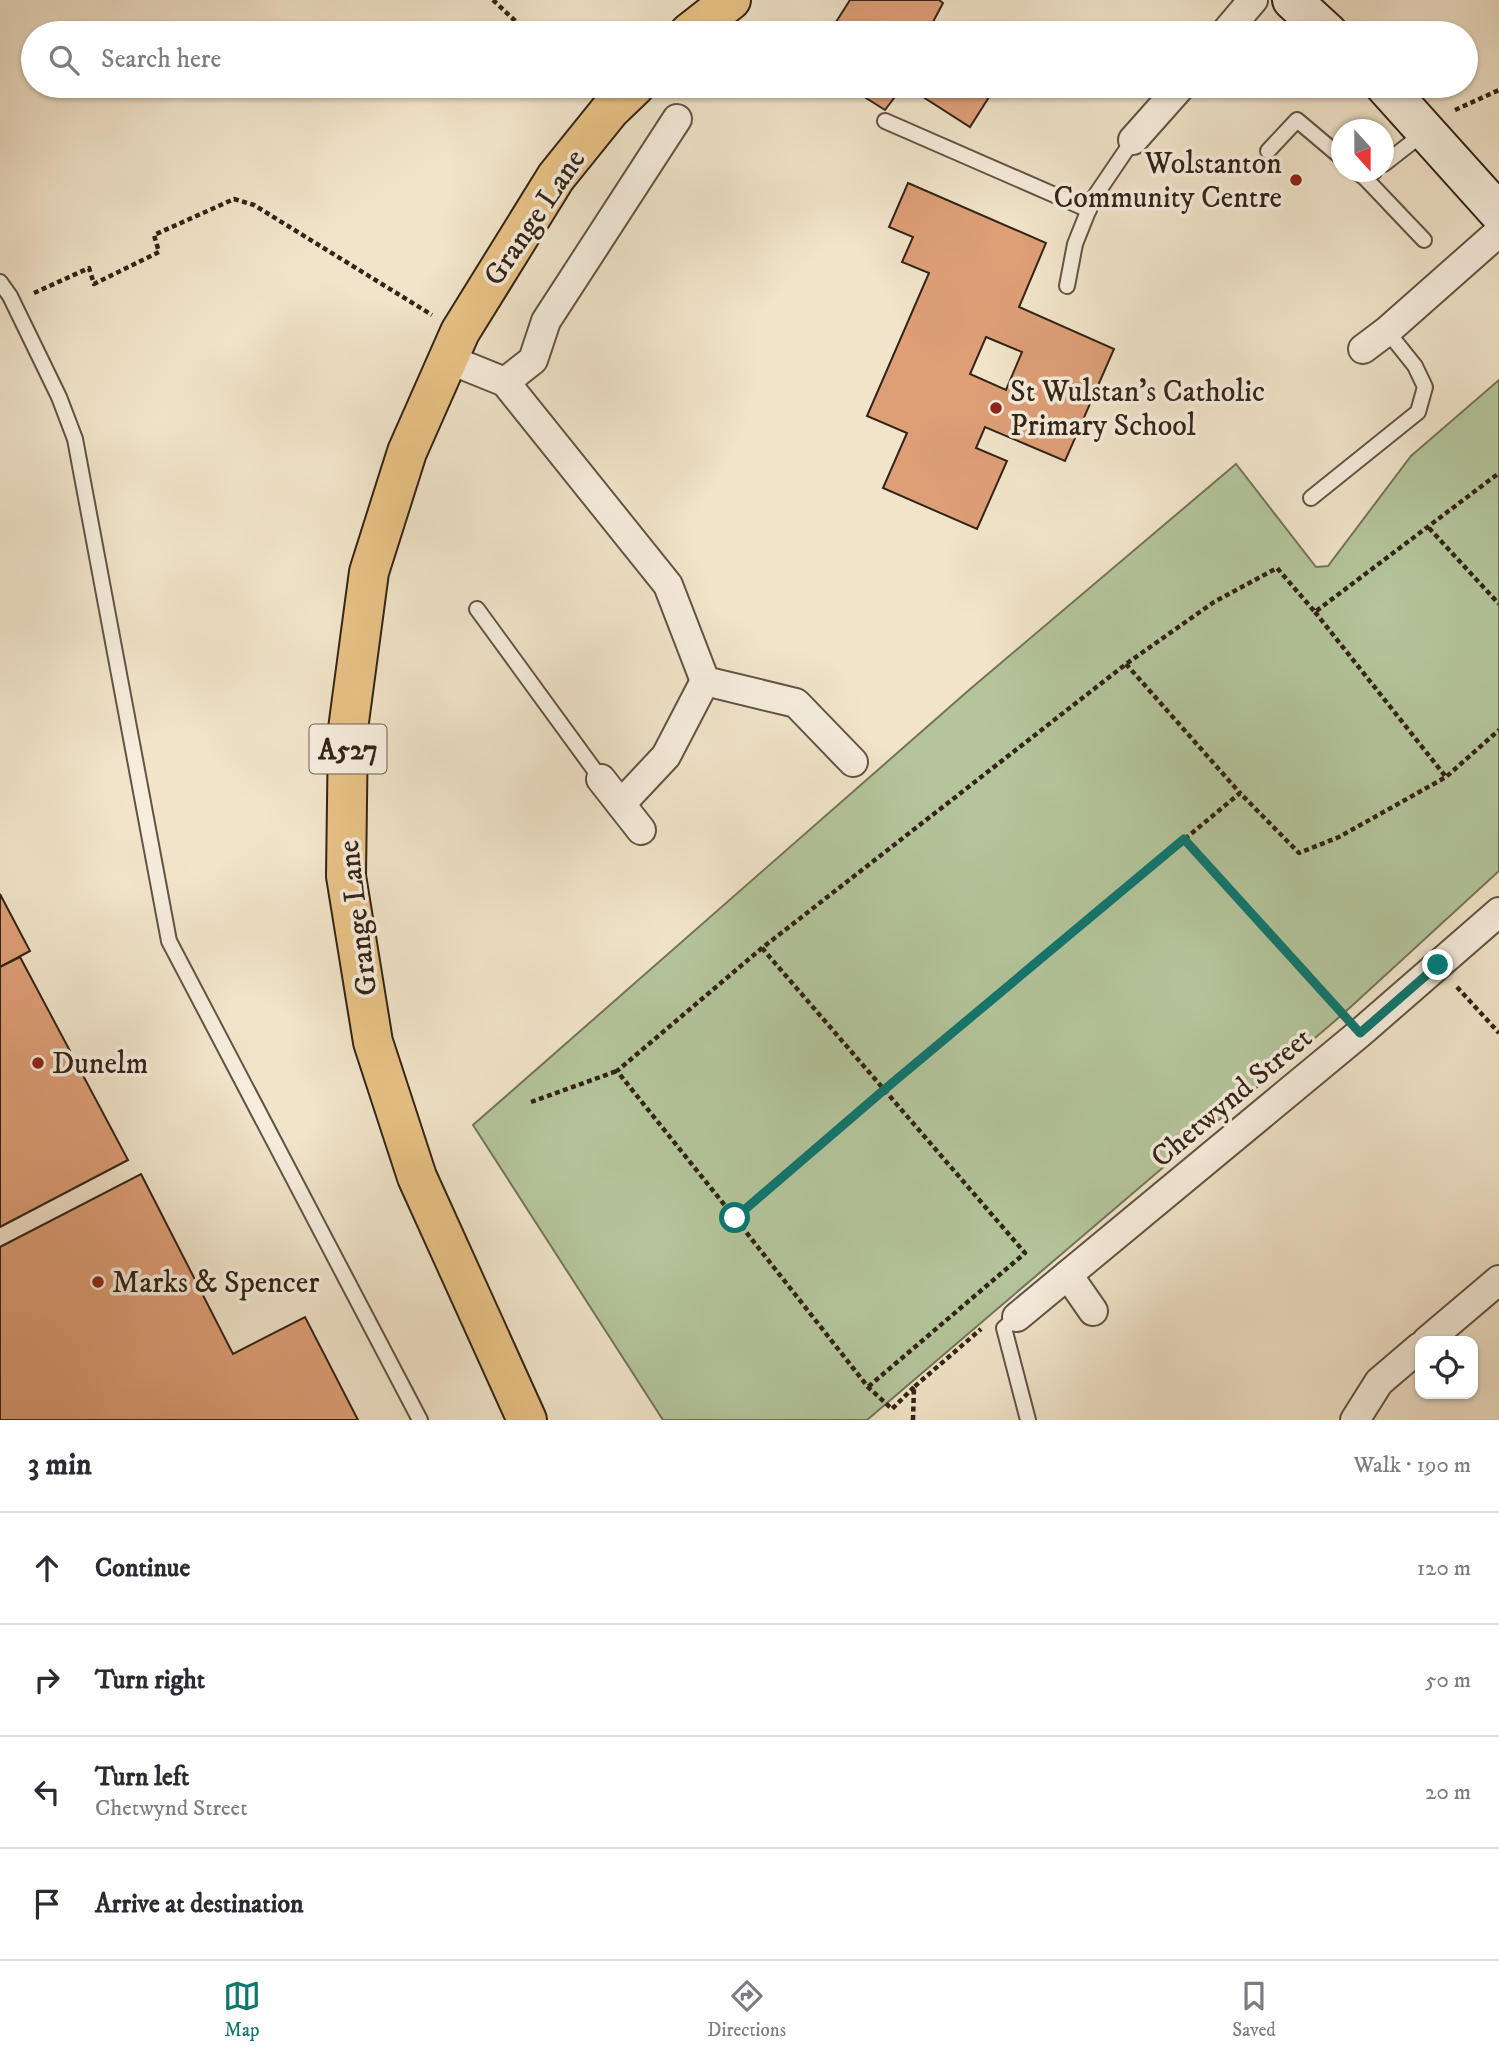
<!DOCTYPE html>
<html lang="en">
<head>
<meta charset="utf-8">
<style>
  body { margin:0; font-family:"IM FELL DW Pica",serif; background:#f2f2f3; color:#2b2b33 }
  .controls { position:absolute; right:21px; bottom:21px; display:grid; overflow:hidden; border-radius:14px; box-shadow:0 2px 5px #0004 }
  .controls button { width:63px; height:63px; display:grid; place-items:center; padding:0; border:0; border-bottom:2px solid #e1e1e2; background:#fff; color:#2b2b33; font:35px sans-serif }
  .compass { position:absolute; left:1331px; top:119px; width:63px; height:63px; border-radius:50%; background:#fff; box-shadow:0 2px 5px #0004; rotate:159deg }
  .stop { position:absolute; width:21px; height:21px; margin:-16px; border:5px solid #0f766e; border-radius:50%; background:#fff }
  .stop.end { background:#0f766e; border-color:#fff; box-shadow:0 2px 7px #0008 }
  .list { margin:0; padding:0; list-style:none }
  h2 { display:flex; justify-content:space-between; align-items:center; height:91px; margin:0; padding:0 28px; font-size:30px }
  h2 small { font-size:23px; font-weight:400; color:#7c7c81 }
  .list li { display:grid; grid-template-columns:46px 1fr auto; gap:21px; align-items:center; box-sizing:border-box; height:112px; padding:0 28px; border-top:2px solid #e1e1e2 }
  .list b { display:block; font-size:26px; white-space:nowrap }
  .list p { margin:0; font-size:23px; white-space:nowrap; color:#7c7c81 }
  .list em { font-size:23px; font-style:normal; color:#7c7c81 }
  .icon { flex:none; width:38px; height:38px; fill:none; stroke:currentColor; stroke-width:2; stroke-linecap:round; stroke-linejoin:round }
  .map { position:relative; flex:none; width:1499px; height:1420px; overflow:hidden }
  .search { position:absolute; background:#fff; box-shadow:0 2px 5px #0004; left:21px; right:21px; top:21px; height:77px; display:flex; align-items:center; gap:18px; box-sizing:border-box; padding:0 24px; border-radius:38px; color:#7c7c81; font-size:26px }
  .sheet { height:539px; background:#fff }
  nav { display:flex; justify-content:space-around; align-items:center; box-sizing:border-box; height:98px; border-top:2px solid #e1e1e2; background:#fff; font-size:19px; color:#7c7c81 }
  nav a { display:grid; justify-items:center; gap:4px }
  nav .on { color:#0f766e }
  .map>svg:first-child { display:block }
  .green { fill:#b4c59b; stroke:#737459; stroke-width:2 }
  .building { fill:#de9f77; stroke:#322417; stroke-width:2; fill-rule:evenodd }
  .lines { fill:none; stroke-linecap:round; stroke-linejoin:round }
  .service-casing { stroke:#625444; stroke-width:18 }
  .minor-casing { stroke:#625444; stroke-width:32 }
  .secondary-casing { stroke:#322417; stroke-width:42 }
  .trunk-casing { stroke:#322417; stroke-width:42 }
  .path { stroke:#322417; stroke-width:4.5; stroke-dasharray:5 3.5; stroke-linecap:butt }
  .service { stroke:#f6eddd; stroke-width:14 }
  .minor { stroke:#f6eddd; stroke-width:28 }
  .secondary { stroke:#f6eddd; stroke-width:38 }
  .trunk { stroke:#e8c285; stroke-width:38 }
  .route { stroke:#0f766e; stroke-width:9 }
  .poi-dot { fill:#8f2418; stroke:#f6eddd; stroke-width:2.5 }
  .labels { text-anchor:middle; stroke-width:7; stroke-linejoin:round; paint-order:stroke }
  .shield { fill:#f6eddd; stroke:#6d6052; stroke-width:2 }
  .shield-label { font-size:28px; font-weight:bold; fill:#322417 }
  .poi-label { font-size:30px; fill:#322417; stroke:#f6eddd; text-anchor:start }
  .street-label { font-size:30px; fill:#322417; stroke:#f6eddd }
</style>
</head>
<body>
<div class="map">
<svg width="1499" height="1420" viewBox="0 0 1499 1420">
  <rect width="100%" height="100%" fill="#f1e4ca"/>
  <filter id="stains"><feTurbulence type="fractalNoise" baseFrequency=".00286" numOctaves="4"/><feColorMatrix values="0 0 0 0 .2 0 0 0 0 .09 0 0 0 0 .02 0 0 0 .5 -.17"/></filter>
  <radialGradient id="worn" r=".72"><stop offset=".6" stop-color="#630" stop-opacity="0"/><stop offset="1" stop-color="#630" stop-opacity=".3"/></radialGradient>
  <!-- green -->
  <path class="green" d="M1499,380V871L1343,1014L867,1420H663L473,1125L969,690L1236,464L1316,567L1328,566L1411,456Z"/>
  <!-- building -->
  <g class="building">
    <path d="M850,0H939L943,3L933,22L950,33H829Z"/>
    <path d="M847,86H903L885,110Z"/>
    <path d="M906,86H996L970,127Z"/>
    <path d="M908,183L1046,243L1019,307L1114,349L1065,461L985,427L976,448L1007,461L977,529L883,488L907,433L867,416L929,273L902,262L913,237L889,227ZM986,337L1022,352L1006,390L970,374Z"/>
    <path d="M0,894L30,951L0,967Z"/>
    <path d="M20,957L128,1160L0,1227V967Z"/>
    <path d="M141,1174L233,1354L305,1317L358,1420H0V1247Z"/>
  </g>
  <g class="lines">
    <defs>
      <g id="service">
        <path d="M885,121L1089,210"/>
        <path d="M1268,151L1297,120L1342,158"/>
        <path d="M1384,164L1425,132"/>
        <path d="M1357,172L1365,178L1374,172"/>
        <path d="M1365,178L1424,240"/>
        <path d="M0,282L10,296L59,397L75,439L169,941L420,1420"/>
        <path d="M1067,286L1075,244L1093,199L1133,140"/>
        <path d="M1311,498L1418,412L1425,387L1415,366L1387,331"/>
        <path d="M477,609L601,779"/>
        <path d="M1017,1317L1004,1328L1028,1420"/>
      </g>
      <g id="minor">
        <path d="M1225,33L1253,0"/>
        <path d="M1133,140L1181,86"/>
        <path d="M1363,349L1387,331L1499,232"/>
        <path d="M448,359L505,382L668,585L705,681L796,703L853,762"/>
        <path d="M505,382L533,360L546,321L677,119"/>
        <path d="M601,779L641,830"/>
        <path d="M621,804L666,756L705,681"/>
        <path d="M1068,1275L1093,1311"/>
        <path d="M1017,1317L1360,1033L1499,912"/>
        <path d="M1427,1341L1499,1280"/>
        <path d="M1355,1420L1379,1382L1420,1347"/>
      </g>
      <g id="secondary">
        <path d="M1292,0L1328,33"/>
        <path d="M1385,86L1499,213"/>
      </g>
      <g id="trunk">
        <path d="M689,33L731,0"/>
        <path d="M527,1420L417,1177L373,1042L346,876L348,729L369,572L407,452L460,332L556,177L610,110L635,86"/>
      </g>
    </defs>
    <!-- service casing -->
    <use href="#service" class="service-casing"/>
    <!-- minor casing -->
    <use href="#minor" class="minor-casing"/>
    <!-- secondary casing -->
    <use href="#secondary" class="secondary-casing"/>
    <!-- trunk casing -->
    <use href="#trunk" class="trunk-casing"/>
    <!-- path -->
    <g class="path">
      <path d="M493,0L528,33"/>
      <path d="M695,86V95"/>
      <path d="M1455,110L1499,90"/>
      <path d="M34,293L89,268L94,284L159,252L154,235L234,199L254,205L432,315"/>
      <path d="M1429,528L1499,604"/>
      <path d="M1315,612L1446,777"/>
      <path d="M1126,664L1240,793"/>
      <path d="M1184,839L1341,1012"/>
      <path d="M762,948L1025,1253L868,1387"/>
      <path d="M1457,987L1499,1033"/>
      <path d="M531,1102L617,1071"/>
      <path d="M735,1218L617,1071L762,948L1126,664L1214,602L1277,568L1315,612L1499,473"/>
      <path d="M914,1387L892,1409L868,1387L735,1218L885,1089L1240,793L1299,853L1339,837L1446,777L1499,730"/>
      <path d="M913,1420L914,1387L981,1329"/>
    </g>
    <!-- service -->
    <use href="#service" class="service"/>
    <!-- minor -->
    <use href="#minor" class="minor"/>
    <!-- secondary -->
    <use href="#secondary" class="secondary"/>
    <!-- trunk -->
    <use href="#trunk" class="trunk"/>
  </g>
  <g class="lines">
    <!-- route -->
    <path class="route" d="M735,1218L885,1089L1184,839L1360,1033L1438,965"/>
  </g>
  <!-- markers -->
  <g class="poi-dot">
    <circle cx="1296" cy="180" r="7"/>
    <circle cx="996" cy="408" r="7"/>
    <circle cx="38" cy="1063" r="7"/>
    <circle cx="98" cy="1282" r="7"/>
  </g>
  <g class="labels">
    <!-- shield labels -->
    <rect class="shield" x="309.5" y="724.5" width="77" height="49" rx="5"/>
    <g class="shield-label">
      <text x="348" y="759">A527</text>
    </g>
    <!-- poi labels -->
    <g class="poi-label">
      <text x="1282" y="173" text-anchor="end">Wolstanton<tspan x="1282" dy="34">Community Centre</tspan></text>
      <text x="1010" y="401">St Wulstan's Catholic<tspan x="1010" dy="34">Primary School</tspan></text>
      <text x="52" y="1073">Dunelm</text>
      <text x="112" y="1292">Marks &amp; Spencer</text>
    </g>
    <!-- street labels -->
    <g class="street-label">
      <text transform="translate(534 217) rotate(-56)" y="10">Grange Lane</text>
      <text transform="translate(357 918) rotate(-97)" y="10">Grange Lane</text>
      <text transform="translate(1231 1097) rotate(-40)" y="10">Chetwynd Street</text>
    </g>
  </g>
  <rect width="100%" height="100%" filter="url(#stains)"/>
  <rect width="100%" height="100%" fill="url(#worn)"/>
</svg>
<div class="controls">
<button><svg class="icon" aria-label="locate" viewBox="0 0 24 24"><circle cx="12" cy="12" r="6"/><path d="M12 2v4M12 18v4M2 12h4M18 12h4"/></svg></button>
</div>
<svg class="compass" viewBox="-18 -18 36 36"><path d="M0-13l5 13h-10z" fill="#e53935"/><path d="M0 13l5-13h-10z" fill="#7c7c81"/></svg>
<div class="stop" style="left:735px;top:1218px"></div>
<div class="stop end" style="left:1438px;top:965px"></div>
<div class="search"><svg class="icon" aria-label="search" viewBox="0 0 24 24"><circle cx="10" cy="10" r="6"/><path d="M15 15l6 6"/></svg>Search here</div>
</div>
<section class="sheet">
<h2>3 min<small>Walk · 190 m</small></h2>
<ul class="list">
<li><svg class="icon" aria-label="ahead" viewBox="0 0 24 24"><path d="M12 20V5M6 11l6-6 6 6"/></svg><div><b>Continue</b></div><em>120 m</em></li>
<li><svg class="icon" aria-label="right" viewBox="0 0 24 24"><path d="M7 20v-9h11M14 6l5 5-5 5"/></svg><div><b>Turn right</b></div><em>50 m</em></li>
<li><svg class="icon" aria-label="left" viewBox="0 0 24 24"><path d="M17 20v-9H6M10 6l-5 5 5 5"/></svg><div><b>Turn left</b><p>Chetwynd Street</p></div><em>20 m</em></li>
<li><svg class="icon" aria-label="arrive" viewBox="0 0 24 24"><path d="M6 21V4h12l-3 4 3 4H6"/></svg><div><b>Arrive at destination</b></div></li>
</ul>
</section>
<nav>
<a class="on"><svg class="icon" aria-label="map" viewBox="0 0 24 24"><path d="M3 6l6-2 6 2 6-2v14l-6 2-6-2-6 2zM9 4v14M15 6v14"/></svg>Map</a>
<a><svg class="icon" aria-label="directions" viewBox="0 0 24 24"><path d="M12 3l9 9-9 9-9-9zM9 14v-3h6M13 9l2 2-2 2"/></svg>Directions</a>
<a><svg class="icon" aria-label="saved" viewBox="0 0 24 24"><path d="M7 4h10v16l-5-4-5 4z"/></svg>Saved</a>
</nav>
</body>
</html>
